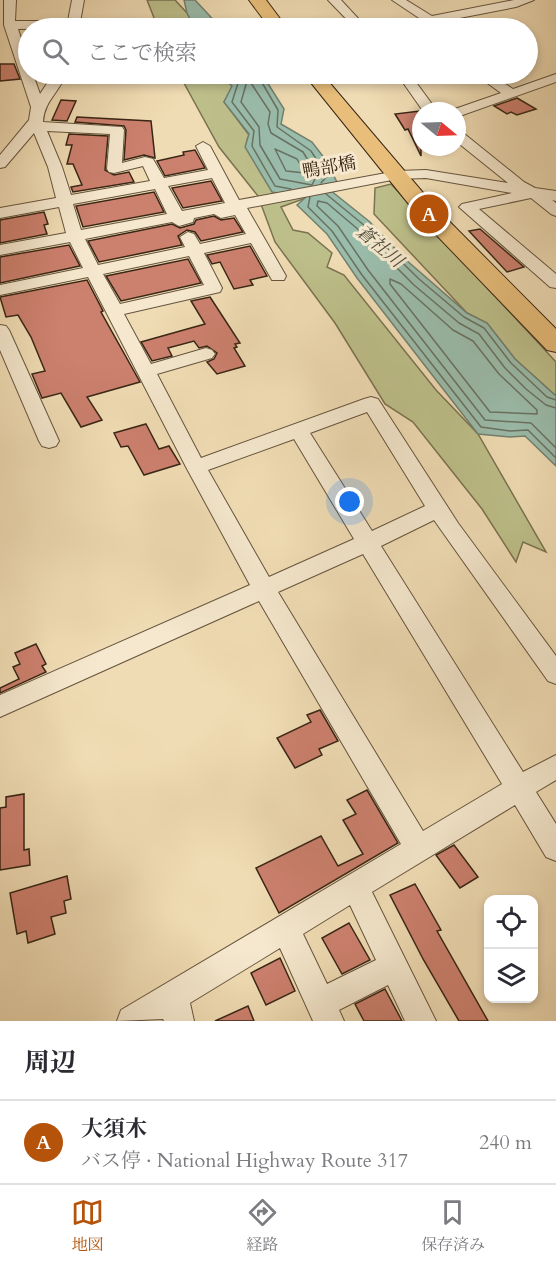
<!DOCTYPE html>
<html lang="ja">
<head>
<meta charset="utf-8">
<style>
  body { margin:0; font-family:Cardo,"Noto Serif JP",serif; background:#f7f7f7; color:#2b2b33 }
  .controls { position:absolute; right:18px; bottom:18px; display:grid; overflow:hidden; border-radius:12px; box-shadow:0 3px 9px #0003 }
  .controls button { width:54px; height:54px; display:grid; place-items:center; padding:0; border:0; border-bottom:2px solid #e1e1e2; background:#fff; color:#2b2b33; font:30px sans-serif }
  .compass { position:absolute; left:412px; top:102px; width:54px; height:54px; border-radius:50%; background:#fff; box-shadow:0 3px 9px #0003; rotate:109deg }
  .you { position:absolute; left:350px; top:502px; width:21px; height:21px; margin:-15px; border:4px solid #fff; border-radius:50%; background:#1a73e8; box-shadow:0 0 0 9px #1a73e833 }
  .badge { display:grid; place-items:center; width:39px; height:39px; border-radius:50%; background:#b45309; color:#fff; font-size:20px; font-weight:700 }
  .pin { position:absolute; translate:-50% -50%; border:3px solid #fff; box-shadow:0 2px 6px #0006 }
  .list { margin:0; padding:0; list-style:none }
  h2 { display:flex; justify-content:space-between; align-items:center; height:78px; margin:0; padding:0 24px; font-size:26px }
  h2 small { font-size:20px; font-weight:400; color:#7c7c81 }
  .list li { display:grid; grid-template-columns:39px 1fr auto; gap:18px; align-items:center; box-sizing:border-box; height:84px; padding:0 24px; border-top:2px solid #e1e1e2 }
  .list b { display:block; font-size:22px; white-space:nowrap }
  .list p { margin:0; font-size:20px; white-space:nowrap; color:#7c7c81 }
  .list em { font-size:20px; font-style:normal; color:#7c7c81 }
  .icon { flex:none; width:33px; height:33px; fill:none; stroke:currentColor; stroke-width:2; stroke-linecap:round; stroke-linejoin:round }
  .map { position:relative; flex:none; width:556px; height:1021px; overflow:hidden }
  .search { position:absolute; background:#fff; box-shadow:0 3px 9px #0003; left:18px; right:18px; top:18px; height:66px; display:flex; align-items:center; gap:15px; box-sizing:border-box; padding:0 21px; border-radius:33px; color:#7c7c81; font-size:22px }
  .sheet { height:162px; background:#fff }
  nav { display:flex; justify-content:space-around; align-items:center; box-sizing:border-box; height:84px; border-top:2px solid #e1e1e2; background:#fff; font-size:16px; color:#7c7c81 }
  nav a { display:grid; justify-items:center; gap:3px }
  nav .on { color:#b45309 }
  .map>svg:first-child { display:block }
  .green { fill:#bdbf8a; stroke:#7a7250; stroke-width:1.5 }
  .water { fill:#9abcab; stroke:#73806f; stroke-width:1.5 }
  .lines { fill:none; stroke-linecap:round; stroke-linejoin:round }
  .shore { stroke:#697160; stroke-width:1.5 }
  .building { fill:#cc806e; stroke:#382615; stroke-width:1.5 }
  .minor-casing { stroke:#66543d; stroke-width:2 }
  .highway-casing { stroke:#382615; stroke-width:2 }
  .minor { fill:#f5e8ce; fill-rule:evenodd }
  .highway { fill:#e8be7a; fill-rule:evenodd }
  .labels { text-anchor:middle; stroke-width:6; stroke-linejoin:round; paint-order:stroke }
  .far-street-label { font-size:18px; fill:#382615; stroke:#f5e8ce }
  .far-water-label { font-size:18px; font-style:italic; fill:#504c3a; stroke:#f5e8ce }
</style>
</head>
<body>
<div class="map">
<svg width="556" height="1021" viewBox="0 0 556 1021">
  <rect width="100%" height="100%" fill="#f0dcb4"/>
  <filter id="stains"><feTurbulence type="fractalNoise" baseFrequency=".00333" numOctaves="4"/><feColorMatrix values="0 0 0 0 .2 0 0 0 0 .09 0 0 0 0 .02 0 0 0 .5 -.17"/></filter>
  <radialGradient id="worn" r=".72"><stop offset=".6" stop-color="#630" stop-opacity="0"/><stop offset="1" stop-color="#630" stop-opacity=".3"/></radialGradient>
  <!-- green -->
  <g class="green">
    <path d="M147,0H175L187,13L195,28H158Z"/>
    <path d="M179,74H218L233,86L224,102L249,135L247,140L306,198L281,207L293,230L308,233L332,253L327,267L344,275L436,390L478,434L546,552L523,542L516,562L482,509L413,422L385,404L335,323L275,242L258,196L219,147Z"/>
    <path d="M391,184L556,362V396L515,359L487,323L467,313L374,214L375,188Z"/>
  </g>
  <!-- water -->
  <g class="water">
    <path d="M184,0H195L221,28H195L187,13Z"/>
    <path d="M218,74H262L284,109L281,124L312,142L325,159L337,182L325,186L370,222L405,259L467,313L487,323L515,359L556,396V466L525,436L510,437L478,434L357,278L327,234L297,205L305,198L272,192L245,147L249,134L224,102L232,86Z"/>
  </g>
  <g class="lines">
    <!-- shore -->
    <g class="shore">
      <path d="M227,74L238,83L232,102L254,131L252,146L275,186L291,189"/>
      <path d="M239,74L247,81L241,102L259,127L260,145L280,179L312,185L317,175L303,152L271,133L268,124L270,112L249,80L250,74"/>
      <path d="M257,74L278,110L277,127L311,151L327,176L321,183"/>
      <path d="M275,149L297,159L305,173L286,171Z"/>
      <path d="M326,194L365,226L419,279L464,317L484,328L511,363L547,397L556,400"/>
      <path d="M310,197L308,207L332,231L362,275L481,427L510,431L528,430L556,458"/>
      <path d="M390,279L401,284L453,330L473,341L499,374L537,410V414L490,412L390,284Z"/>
      <path d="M556,408L546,405L526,389L505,368L479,334L459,323L414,285L360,231L327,203L318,201L317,206L338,226L368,270L485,420L531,423L556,448"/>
    </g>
  </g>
  <!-- building -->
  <g class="building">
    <path d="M0,64H14L20,79L0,81Z"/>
    <path d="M517,98L536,109L517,115L511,112L507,114L494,106Z"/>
    <path d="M61,100L76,101L67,121L52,120Z"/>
    <path d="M420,111L421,112V156L408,129L405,130L395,114Z"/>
    <path d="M77,117L151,121L155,158L144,155L124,160L126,130L124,126L75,122Z"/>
    <path d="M69,134L108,136L105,170L114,175L129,172L134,182L73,192L71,187L82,185L73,164H67L72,145H66Z"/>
    <path d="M195,150L205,168L165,176L157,161L184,155L183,152Z"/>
    <path d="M211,181L222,201L183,208L172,188Z"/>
    <path d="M154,192L164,212L83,227L76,206Z"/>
    <path d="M44,212L48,224L44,225L47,234L0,243V220Z"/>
    <path d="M214,216L221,220L234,218L243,232L201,241L195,232L187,230L178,236L182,245L99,262L88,241L172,224L180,228L194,224L196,220Z"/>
    <path d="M480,229L524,267L507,272L469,231Z"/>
    <path d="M69,245L80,266L0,283V257Z"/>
    <path d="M250,246L267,276L250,280L253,285L234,289L220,262L212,264L207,255Z"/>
    <path d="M188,259L201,283L121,301L106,276Z"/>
    <path d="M87,280L103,311L101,312L140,382L87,397L102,420L81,427L61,393L42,398L32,374L45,371L31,337L18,315L6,317L0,297Z"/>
    <path d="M210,297L240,343L235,344L237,347L234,348L245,366L217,374L207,362L214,359L217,353L207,346L199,348L194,341L168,348L172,356L152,361L141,342L205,324L191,301Z"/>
    <path d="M146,424L159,449L169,446L180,464L144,475L128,446L121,447L114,433Z"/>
    <path d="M36,644L46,664L42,666L46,672L0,693V688L19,679L13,667L20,664L15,653Z"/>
    <path d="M320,710L338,741L319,749L322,755L295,768L277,738L311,722L307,715Z"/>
    <path d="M367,790L398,843L279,913L256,868L321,836L338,866L363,854L343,820L356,814L347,800Z"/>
    <path d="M24,794V850L29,849L30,865L0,870V808L6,807V797Z"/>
    <path d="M454,845L478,877L460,888L436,855Z"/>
    <path d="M67,876L71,899L64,901L66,913L51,917L55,934L28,943L26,931L17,934L10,893Z"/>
    <path d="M415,884L441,930L437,931L488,1021H459L423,959L390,895Z"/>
    <path d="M349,923L370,960L342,974L322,938Z"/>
    <path d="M280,958L295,991L266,1005L251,973Z"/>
    <path d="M385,989L402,1021H364L355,1004Z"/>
    <path d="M248,1006L254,1021H215Z"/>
  </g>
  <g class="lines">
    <defs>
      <g id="minor">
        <path d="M4,0H16L15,21H68L72,0H84L79,28L18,29L28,60V74H33L40,94L53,74H66C59,93 44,101 43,122L122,127L124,130L122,163L145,157L153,159L164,178L208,170L196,146L203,142L210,146L239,200L397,171L426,170L508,183L457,142V131L462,132L524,182L535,188L556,191V201L552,200L556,203V216L551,214L531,198L479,209L556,274V288L550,287L459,207L462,204L512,193L426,178L397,179L247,208L286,276L284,280H272L251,243L204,253L222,288L220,292L124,314L151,364L206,348L212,350L215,354L212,358L157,374L201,458L364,399L371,397L378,399L458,523L556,656V684L548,681L434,520L381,546L523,772L556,755V780L536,792L556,824V861L546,857L515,805L372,892L436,1021H405L388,985L339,1010L344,1021H313L280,948L190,1003L194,1021H164L163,1019L117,1021L121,1010L401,844L259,601L0,717V695L250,585L186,467L88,277L0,295V285L83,268L70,242L0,255V245L66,233L59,207L0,218V208L56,198L48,167L34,133L5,167L0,168V155L29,120L31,107L4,25ZM47,131L110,134L107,169L109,172L114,173L143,166L150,181L71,195L62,167ZM212,178L225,203L182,211L168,186ZM155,189L167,214L81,230L73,204ZM214,214L221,218L235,215L246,234L200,244L194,234L188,232L180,237L185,247L98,265L85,239L172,222L179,226L193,222L194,218ZM189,256L204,285L120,304L103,274ZM367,412L425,506L372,531L310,433ZM294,439L354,539L269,577L208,470ZM363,554L502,784L423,831L278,592ZM350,905L376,960L327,984L303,934Z"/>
        <path d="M328,0H341L367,28H355Z"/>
        <path d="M392,0H406L432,16L514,0H534L516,7L439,22L438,26L423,28L421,26L425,22Z"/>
        <path d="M397,74H410L437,111H423Z"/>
        <path d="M475,74H490L513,89L556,74V82L457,117V111L452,110L501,93Z"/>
        <path d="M0,325L6,326L9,330L59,441L56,446L49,448L42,446L39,441L0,350Z"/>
      </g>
      <g id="highway">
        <path d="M249,0H266L287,28H270Z"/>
        <path d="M304,74H322L436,208L556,329V352L547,350L420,218Z"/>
      </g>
    </defs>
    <!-- minor casing -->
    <use href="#minor" class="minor-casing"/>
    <!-- highway casing -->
    <use href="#highway" class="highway-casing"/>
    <!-- minor -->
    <use href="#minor" class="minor"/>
    <!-- highway -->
    <use href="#highway" class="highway"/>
  </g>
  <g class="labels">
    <!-- far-street labels -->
    <g class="far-street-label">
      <text transform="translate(329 167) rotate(-10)" y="6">鴨部橋</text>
    </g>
    <!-- far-water labels -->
    <g class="far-water-label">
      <text transform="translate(380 246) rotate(40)" y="6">蒼社川</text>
    </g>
  </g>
  <rect width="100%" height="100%" filter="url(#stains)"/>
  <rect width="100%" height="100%" fill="url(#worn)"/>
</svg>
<div class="controls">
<button><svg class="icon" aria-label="locate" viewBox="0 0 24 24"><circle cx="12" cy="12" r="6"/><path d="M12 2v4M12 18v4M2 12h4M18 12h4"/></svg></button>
<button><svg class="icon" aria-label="layers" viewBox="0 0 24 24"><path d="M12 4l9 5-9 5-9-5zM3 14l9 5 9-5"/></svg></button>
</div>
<svg class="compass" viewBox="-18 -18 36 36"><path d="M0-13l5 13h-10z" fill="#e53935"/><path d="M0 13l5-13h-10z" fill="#7c7c81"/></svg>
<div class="you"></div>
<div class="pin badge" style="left:429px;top:214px">A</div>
<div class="search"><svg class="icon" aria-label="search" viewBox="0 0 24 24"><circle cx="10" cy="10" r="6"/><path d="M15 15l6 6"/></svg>ここで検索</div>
</div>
<section class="sheet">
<h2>周辺<small></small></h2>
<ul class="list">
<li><span class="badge">A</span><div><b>大須木</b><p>バス停 · National Highway Route 317</p></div><em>240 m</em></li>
</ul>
</section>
<nav>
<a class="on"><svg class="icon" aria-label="map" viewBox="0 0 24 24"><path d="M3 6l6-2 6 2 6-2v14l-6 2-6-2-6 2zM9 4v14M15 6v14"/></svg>地図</a>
<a><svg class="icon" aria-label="directions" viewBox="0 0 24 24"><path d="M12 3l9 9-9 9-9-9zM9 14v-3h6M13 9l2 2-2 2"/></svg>経路</a>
<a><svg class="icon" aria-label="saved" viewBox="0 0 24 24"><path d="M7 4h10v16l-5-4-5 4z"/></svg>保存済み</a>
</nav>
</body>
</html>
